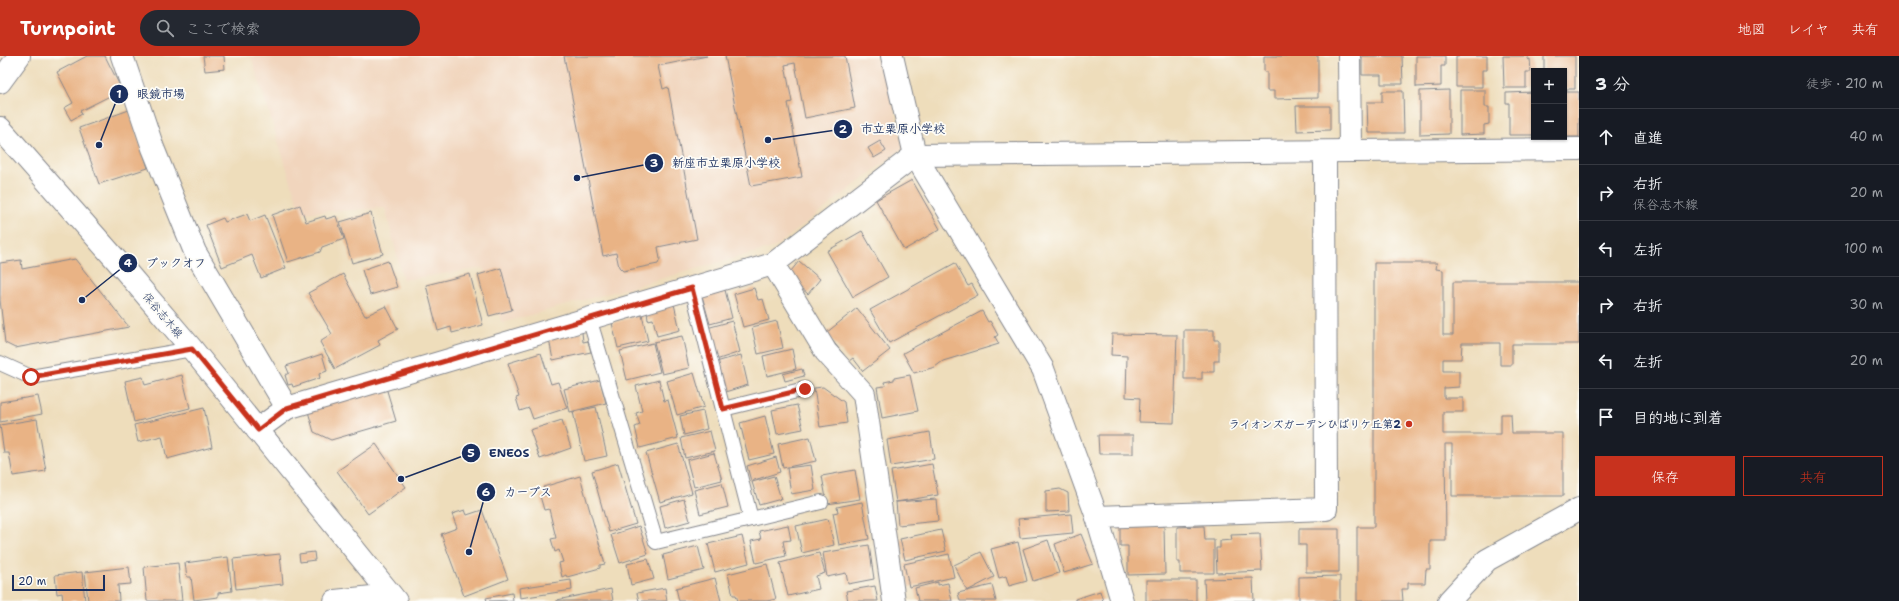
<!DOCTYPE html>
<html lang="ja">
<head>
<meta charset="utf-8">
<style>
  body { margin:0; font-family:"Shantell Sans","Klee One",sans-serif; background:#242831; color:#f1f3f6 }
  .controls { position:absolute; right:12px; top:12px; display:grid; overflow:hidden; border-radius:0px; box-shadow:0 1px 3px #0004 }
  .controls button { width:36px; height:36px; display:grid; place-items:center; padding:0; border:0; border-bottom:1px solid #363941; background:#171b24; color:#f1f3f6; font:20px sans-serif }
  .scale { position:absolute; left:12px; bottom:10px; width:93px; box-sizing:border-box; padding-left:4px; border:2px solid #1b2f5e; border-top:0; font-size:11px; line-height:14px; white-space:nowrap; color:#1b2f5e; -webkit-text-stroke:3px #fdfcf7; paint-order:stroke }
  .stop { position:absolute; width:12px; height:12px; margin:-9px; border:3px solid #c8321e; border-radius:50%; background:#fff }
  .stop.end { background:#c8321e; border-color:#fff; box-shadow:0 1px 4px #0008 }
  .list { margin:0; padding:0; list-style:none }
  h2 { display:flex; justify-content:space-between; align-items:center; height:52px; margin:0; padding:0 16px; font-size:17px }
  h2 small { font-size:13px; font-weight:400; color:#9ea1a6 }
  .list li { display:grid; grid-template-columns:26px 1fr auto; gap:12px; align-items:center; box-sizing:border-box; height:56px; padding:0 16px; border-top:1px solid #363941 }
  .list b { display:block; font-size:15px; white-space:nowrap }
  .list p { margin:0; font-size:13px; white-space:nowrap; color:#9ea1a6 }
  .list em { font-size:13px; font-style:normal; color:#9ea1a6 }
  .actions { display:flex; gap:8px; padding:12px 16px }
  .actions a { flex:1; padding:9px 0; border:1px solid #c8321e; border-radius:0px; text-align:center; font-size:14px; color:#c8321e }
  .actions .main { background:#c8321e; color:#fff }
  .icon { flex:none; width:22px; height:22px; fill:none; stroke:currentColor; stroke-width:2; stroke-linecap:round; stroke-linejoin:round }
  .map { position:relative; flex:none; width:1579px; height:545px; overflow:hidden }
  header { display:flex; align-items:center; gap:24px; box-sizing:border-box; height:56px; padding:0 20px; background:#c8321e; color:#fff }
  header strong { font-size:19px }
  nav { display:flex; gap:22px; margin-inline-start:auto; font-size:14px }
  .search { width:280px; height:36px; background:#242831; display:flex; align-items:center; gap:10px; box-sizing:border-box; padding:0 14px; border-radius:22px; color:#9ea1a6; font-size:15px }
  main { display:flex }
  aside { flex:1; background:#171b24 }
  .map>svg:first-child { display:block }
  .built { fill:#f1d5bd }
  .building { fill:#e9b385 }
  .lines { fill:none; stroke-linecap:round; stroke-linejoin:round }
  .service-casing { stroke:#84868c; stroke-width:16 }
  .minor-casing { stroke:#84868c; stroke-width:24 }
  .primary-casing { stroke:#84868c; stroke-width:24 }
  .service { stroke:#fff; stroke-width:14 }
  .minor { stroke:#fff; stroke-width:22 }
  .primary { stroke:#fff; stroke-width:22 }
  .route { stroke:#c8321e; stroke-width:5 }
  .poi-dot { fill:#c8321e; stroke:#fdfcf7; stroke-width:1.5 }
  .labels { text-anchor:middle; stroke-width:3.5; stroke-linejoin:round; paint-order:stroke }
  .street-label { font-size:11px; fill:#1b2f5e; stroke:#fdfcf7 }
  .poi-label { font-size:11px; font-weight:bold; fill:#1b2f5e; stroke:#fdfcf7; text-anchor:end }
  .leader { fill:none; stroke:#1b2f5e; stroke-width:1.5 }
  .callout-dot { fill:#1b2f5e; stroke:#fdfcf7; stroke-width:1.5 }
  .mark-label { font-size:12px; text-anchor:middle; font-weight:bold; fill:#fff }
  .callout-label { font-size:12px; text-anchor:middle; font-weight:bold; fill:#1b2f5e; stroke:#fdfcf7; stroke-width:3.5; stroke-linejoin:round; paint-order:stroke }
</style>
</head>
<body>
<header>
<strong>Turnpoint</strong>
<div class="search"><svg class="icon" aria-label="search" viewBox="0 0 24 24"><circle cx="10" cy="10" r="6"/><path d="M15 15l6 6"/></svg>ここで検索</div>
<nav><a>地図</a><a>レイヤ</a><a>共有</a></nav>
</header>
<main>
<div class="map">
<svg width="1579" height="545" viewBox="0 0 1579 545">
  <rect width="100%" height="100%" fill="#fdfcf7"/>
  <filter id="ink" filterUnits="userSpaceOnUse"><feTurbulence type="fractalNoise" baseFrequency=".025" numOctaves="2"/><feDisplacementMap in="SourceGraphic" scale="8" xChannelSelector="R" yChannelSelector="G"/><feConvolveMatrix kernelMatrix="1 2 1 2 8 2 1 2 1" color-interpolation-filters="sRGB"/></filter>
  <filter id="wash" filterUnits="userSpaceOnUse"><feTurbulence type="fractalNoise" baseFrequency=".012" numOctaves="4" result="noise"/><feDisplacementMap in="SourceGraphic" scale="16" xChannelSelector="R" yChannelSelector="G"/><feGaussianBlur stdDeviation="0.9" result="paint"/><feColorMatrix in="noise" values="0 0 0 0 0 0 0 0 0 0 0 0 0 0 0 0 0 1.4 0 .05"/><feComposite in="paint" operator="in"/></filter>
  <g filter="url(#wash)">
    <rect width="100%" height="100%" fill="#edb"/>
    <!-- built -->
    <path class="built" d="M251,0H883L903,92L775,191L502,267L483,212L403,224L385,152L301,157Z"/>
    <g id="blocks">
      <!-- building -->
      <g class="building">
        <path d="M87,0H105L122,34L80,55L82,58L71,64L64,52L73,47L57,16Z"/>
        <path d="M203,0H224L225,13L205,15Z"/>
        <path d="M564,0H707L658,10L663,33L668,31L697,183L658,191L660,203L658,208L623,215L619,211L616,197L603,200Z"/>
        <path d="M725,0H845L855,52L805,62L795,7L785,9L792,46L788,47L802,121L751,130Z"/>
        <path d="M1264,0H1318V42L1274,43V35H1267V16H1264Z"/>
        <path d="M1362,0H1402L1403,28H1381V19H1362Z"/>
        <path d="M1416,0H1445V10H1441V30L1416,31Z"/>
        <path d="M1456,0H1487V14H1482V31H1456Z"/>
        <path d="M1503,0H1528V4L1530,3L1531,16H1526V32H1504Z"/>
        <path d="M1544,0H1575V33H1564V15H1544Z"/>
        <path d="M1449,34V78L1420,79V35Z"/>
        <path d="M1460,34H1485V51H1489V68L1484,69V78L1460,79Z"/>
        <path d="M1382,35H1403L1404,77H1368L1367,46H1382Z"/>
        <path d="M1534,36V79H1509V47H1506V37Z"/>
        <rect x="1564" y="36" width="15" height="45"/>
        <path d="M1296,50H1330V74L1297,75Z"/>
        <path d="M129,54L148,112L99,128L79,72Z"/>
        <path d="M880,85L886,95L874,102L868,92Z"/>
        <path d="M912,124L940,173L904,194L876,144Z"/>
        <path d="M300,149L306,166L325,160L326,163L336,160L344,183L322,191L320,196L288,206L272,159Z"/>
        <path d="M371,157L383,198L352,207L340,166Z"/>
        <path d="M247,158L250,165L265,159L286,212L261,222L252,199L222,211L206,169L223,162L225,166Z"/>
        <path d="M862,175L888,221L853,241L827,195Z"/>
        <path d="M75,203L129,271L15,292L5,287L0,244V207L21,204L22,213Z"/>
        <path d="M388,205L397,231L370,239L362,214Z"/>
        <path d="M799,205L820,223L808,238L787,220Z"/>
        <path d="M955,207L968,230L972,228L978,239L889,287L870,254Z"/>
        <path d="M1374,207H1437L1436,213L1443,214V279H1453V226H1579V288H1512V309H1500V287H1462L1461,303H1443V315H1459V331L1444,332V342H1463V356H1443V378H1501V358H1511L1512,377H1563V440H1452V388H1445L1446,485H1430V513H1426L1425,527H1408V533H1402L1403,545H1357V471H1374Z"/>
        <path d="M501,212L512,254L489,260L478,219Z"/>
        <path d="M343,218L365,260L386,250L398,273L378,284L380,289L335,313L320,286L332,278L308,237Z"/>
        <path d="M470,218L483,269L452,277L451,271L438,275L426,229Z"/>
        <path d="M754,232L758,244L763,243L769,264L743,271L734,238Z"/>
        <path d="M725,234L732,262L710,268L702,240Z"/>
        <path d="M674,248L680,274L657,280L653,263L648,264L647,256Z"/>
        <path d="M857,252L890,294L863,315L853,302L849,305L826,277Z"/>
        <path d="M982,255L988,266L990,265L998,279L995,281L999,288L943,305L935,311L914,317L903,297Z"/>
        <path d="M642,259L648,285L618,292L612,267Z"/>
        <path d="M732,265L740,296L716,304L707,272Z"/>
        <path d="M777,265L783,292L758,298L752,271Z"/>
        <path d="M1184,274H1214V284H1219V305H1214V316H1202V323H1184Z"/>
        <path d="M582,276L583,286L588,285L591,296L553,304L549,283Z"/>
        <path d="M1112,278L1177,279L1174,367L1139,366L1140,342L1126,341L1127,300L1111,299Z"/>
        <path d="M682,280L689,312L662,318L654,286Z"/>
        <path d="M653,287L660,316L627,324L620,295Z"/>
        <path d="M792,293L796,313L767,320L763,300Z"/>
        <path d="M541,297L551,328L558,326L567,352L533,363L529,352L520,355L516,342L519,341L508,307Z"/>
        <path d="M322,298L327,315L319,318L320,322L293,331L292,328L288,329L285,319L289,317L286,310Z"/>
        <path d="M741,299L748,329L725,336L716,306Z"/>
        <path d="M802,313L804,320L785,325L783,318Z"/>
        <path d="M694,317L704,351L677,359L667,325Z"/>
        <path d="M182,319L190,352L134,366L125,325L143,321L145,329Z"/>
        <path d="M910,319L918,355L882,362L877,331L885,330L884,326L894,324V322Z"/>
        <path d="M600,324L606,347L570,356L564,333Z"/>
        <path d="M659,324L664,345L668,344L678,382L640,392L635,371L640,369L636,357L642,355L636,330Z"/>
        <path d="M385,328L396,365L331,384L314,376L307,352Z"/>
        <path d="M823,331L844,346L847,367L820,371L814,332Z"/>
        <path d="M38,340L42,358L0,366V346Z"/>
        <path d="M797,349L803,373L777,378L772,354Z"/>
        <path d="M596,351L607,400L584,405L573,356Z"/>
        <path d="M204,352L212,391L167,403L162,380L138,386L134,369Z"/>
        <path d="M703,355L707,373L684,379L680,360Z"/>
        <path d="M765,360L774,398L749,404L740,367Z"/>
        <path d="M37,363L46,415L13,420L9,397H4L0,369Z"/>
        <path d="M562,364L571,392L540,403L530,374Z"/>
        <path d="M710,375L715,395L685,402L681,382Z"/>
        <path d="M930,376L934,403L891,410L887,384Z"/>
        <path d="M1098,379H1133V398H1099Z"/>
        <path d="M810,381L816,405L783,412L778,388Z"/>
        <path d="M376,388L406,431L368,458L337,415Z"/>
        <path d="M678,388L692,437L660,446L646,397Z"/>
        <path d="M714,397L722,424L694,431L687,404Z"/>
        <path d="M776,401L780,416L751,425L747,410Z"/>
        <path d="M618,407L636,468L609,476L592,415Z"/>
        <path d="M932,408L938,439L896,446L891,415Z"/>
        <path d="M811,409L815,434L791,438L787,412Z"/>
        <path d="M855,414L860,443L827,448L822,420Z"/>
        <path d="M580,420L605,508L600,509V512L567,521L566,519L562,521L559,507L563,506L559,494L555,496L551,483L556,482L549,453L544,454L540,440L546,439L543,431Z"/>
        <path d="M774,420L781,443L759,449L752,426Z"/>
        <path d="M722,427L728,451L700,458L694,434Z"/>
        <path d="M1060,433L1068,437L1069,455L1046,456V435Z"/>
        <path d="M684,443L690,465L665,472L660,450Z"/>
        <path d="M936,443L938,465L898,469L896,446Z"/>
        <path d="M862,446L869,483L839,489L833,457L838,456L837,451Z"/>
        <path d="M465,454L467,459L482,454L508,523L464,540L441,478L457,472L452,458Z"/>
        <path d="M1071,458L1073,477L1020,482L1018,463Z"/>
        <path d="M828,463L834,489L802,497L796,470Z"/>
        <path d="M788,469L791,484L783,485L786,500L756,507L751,485L761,483L759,475Z"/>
        <path d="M639,470L648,498L620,507L611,479Z"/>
        <path d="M1164,470L1165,518L1128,519V490H1120V471Z"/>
        <path d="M1204,470L1205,484H1214V517H1180V506H1177V471Z"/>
        <path d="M1299,473H1339V516H1306V489H1299Z"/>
        <path d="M941,474L946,495L905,504L900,483Z"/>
        <path d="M1081,478L1093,508L1064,517L1055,488Z"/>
        <path d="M1260,478L1262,515L1217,517L1216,492H1220V485L1232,484L1231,479Z"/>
        <path d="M742,480L749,507L715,516L708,488Z"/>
        <path d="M1048,484L1059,517L1033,525L1023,493Z"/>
        <path d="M1018,486L1027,525L1009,530L1006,520L999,522L991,493Z"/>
        <path d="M869,489L874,523L848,528L846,517L827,521L823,497Z"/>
        <path d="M698,490L704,514L668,523L663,499Z"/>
        <path d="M314,496L315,504L300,506L299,498Z"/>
        <path d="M981,496L994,521L967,535L954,509Z"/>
        <path d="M819,497L825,517L816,520L819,533L788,540L780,507Z"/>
        <path d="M280,498L283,528L236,533L233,503Z"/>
        <path d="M949,498L954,521L909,531L904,508Z"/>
        <path d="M228,501L232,535L218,537V541L194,544L191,521H187L185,507Z"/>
        <path d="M648,503L654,523L631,529L627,508Z"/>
        <path d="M178,507L182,545H147L144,511Z"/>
        <path d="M767,508L776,543L767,545H738L736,539H733L728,518Z"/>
        <path d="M129,511L131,528L118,529L119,545H88L85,516Z"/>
        <path d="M82,516L85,545H63L62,537L57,538L55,519Z"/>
        <path d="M1340,520V545H1299V521Z"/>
        <path d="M715,522L721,545H679L676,532Z"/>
        <path d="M1253,522L1254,545H1205L1204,523Z"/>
        <path d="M571,524L572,534L520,542L519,532Z"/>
        <rect x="1146" y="524" width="50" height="21"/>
        <path d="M938,526V529L948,527L952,545H918L915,532Z"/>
        <path d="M992,529L996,545H960L958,537Z"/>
        <path d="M875,530L878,545H848L846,535Z"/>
        <path d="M665,532L667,545H639L637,537Z"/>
        <path d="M611,533L613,545H557V544Z"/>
        <path d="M1100,535L1103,545H1075V543Z"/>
        <path d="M512,537L513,544L487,545L486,542Z"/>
      </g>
    </g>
  </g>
  <g filter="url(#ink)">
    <use href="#blocks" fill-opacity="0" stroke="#84868c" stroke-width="1"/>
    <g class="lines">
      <defs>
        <g id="service">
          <path d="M589,262L656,486L751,463L692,232"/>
          <path d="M0,307L31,321L192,293"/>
          <path d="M723,353L805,333"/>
          <path d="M751,463L821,446"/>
        </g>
        <g id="minor">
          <path d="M122,0L153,92L195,196L287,352"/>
          <path d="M892,0L915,99L1043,313L1097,461L1122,545"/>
          <path d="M1349,0L1350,95"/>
          <path d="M773,208L826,296L864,338L894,545"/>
          <path d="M257,374L287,352L773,208L915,99L1579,93"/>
          <path d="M1097,461L1326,453L1325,96"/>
          <path d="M335,545L391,539"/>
          <path d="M1449,545L1487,504L1579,453"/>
        </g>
        <g id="primary">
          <path d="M0,26L19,0"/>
          <path d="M0,72L118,206L192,293L396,545"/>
        </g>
      </defs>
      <!-- service casing -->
      <use href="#service" class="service-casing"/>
      <!-- minor casing -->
      <use href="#minor" class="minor-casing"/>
      <!-- primary casing -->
      <use href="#primary" class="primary-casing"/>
      <!-- service -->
      <use href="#service" class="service"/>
      <!-- minor -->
      <use href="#minor" class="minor"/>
      <!-- primary -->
      <use href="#primary" class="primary"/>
    </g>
  </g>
  <g class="lines" filter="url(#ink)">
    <!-- route -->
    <path class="route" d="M31,321L192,293L258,374L287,352L692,232L723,353L805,333"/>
  </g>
  <!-- markers -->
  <circle class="poi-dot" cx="1409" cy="368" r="4"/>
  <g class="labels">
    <!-- street labels -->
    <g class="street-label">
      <text transform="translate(163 259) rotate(50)" y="4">保谷志木線</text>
    </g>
    <!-- poi labels -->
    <g class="poi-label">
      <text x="1401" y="372">ライオンズガーデンひばりケ丘第2</text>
    </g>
  </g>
  <!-- callouts -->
  <path class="leader" d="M99 89L119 38M768 84L843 73M577 122L654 107M82 244L128 207M401 423L471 397M469 496L486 436"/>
  <g class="callout-dot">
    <circle cx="99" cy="89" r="4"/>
    <circle cx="768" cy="84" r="4"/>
    <circle cx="577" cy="122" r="4"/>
    <circle cx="82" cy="244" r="4"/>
    <circle cx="401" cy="423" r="4"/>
    <circle cx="469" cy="496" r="4"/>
    <circle cx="119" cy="38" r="10"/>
    <circle cx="843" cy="73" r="10"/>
    <circle cx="654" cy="107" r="10"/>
    <circle cx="128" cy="207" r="10"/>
    <circle cx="471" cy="397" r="10"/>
    <circle cx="486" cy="436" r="10"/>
  </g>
  <g class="mark-label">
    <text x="119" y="42">1</text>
    <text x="843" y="77">2</text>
    <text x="654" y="111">3</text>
    <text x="128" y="211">4</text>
    <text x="471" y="401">5</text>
    <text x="486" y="440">6</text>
  </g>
  <g class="callout-label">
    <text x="161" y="42">眼鏡市場</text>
    <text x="903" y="77">市立栗原小学校</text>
    <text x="726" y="111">新座市立栗原小学校</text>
    <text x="176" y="211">ブックオフ</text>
    <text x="509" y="401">ENEOS</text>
    <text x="528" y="440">カーブス</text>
  </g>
</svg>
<div class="controls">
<button>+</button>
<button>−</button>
</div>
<div class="scale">20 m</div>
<div class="stop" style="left:31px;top:321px"></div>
<div class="stop end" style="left:805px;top:333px"></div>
</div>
<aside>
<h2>3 分<small>徒歩 · 210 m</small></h2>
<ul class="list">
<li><svg class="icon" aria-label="ahead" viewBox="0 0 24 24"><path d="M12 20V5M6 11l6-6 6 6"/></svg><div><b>直進</b></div><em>40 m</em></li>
<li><svg class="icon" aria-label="right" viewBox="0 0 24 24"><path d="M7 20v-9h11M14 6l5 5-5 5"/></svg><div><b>右折</b><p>保谷志木線</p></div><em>20 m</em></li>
<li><svg class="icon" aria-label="left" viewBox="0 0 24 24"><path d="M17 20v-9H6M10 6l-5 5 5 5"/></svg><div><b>左折</b></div><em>100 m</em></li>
<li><svg class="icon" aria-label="right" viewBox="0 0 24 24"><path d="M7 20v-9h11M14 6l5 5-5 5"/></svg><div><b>右折</b></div><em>30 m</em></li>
<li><svg class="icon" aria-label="left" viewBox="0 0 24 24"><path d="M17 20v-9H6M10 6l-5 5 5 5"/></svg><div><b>左折</b></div><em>20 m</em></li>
<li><svg class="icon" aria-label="arrive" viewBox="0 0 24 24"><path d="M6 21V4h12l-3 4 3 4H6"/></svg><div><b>目的地に到着</b></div></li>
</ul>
<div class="actions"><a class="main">保存</a><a>共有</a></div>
</aside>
</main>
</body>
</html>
